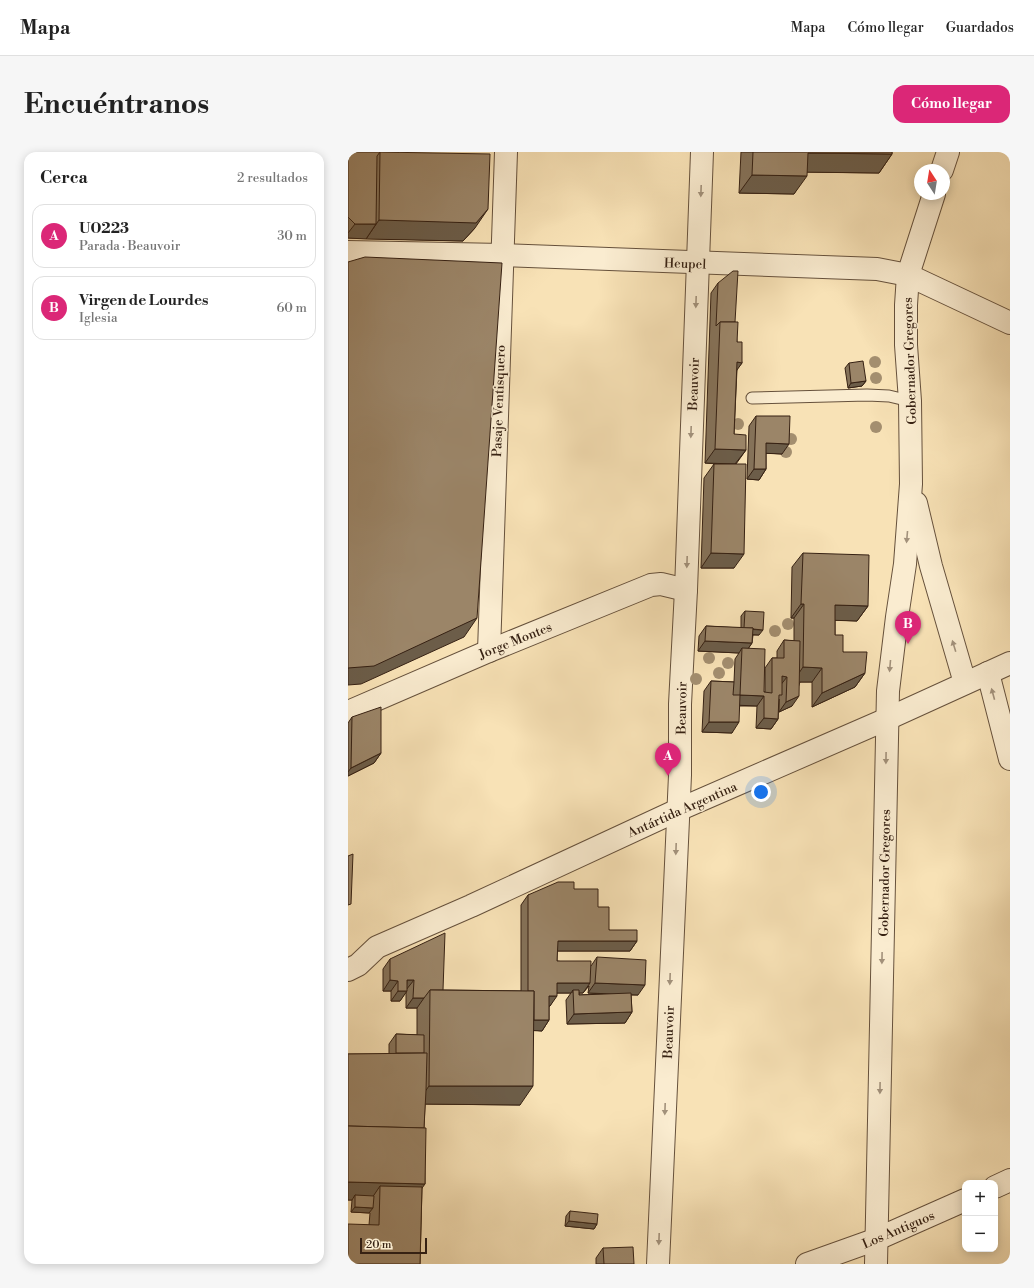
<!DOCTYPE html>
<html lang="es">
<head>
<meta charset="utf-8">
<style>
  body { margin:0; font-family:"Libre Bodoni",serif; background:#f6f6f6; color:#222 }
  .controls { position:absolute; right:12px; bottom:12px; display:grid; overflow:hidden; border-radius:8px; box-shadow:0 2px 10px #0003 }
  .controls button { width:36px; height:36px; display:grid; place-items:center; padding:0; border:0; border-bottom:1px solid #e0e0e0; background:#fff; color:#222; font:20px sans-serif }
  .compass { position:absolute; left:566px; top:12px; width:36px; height:36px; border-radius:50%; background:#fff; box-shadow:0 2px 10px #0003; rotate:348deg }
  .scale { position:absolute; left:12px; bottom:10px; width:67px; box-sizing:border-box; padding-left:4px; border:2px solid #362113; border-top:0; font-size:11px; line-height:14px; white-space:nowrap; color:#362113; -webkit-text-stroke:3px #faecd0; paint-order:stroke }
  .you { position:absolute; left:413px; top:640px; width:14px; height:14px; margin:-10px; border:3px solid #fff; border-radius:50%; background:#1a73e8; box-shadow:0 0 0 6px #1a73e833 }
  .badge { display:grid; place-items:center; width:26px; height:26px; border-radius:50%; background:#db2777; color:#fff; font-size:13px; font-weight:700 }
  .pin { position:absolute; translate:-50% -33px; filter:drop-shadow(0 1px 2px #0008) }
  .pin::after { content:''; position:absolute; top:21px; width:14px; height:12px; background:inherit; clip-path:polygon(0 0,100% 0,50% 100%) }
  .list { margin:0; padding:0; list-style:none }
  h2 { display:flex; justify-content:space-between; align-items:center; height:52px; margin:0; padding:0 16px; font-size:17px }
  h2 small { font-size:13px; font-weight:400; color:#767676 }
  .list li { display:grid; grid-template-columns:26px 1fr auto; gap:12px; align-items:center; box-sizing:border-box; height:64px; margin:0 8px 8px; padding:0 8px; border:1px solid #e0e0e0; border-radius:12px }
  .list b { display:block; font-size:15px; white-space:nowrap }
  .list p { margin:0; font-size:13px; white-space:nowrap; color:#767676 }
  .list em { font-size:13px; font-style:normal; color:#767676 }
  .map { position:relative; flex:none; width:662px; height:1112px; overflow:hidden; border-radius:12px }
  header { display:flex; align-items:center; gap:24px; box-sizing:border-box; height:56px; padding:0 20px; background:#fff; border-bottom:1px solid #e0e0e0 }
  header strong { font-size:19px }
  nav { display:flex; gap:22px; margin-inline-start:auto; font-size:14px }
  .intro { display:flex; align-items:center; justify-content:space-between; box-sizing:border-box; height:96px; padding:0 24px }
  h1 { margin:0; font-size:28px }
  .button { padding:10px 18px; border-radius:12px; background:#db2777; color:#fff; font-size:14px; font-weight:700 }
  main { display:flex; gap:24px; padding:0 24px }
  aside { flex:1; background:#fff; border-radius:12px; box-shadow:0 2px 10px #0003 }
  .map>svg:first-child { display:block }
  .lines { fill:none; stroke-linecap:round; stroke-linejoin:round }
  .service-casing { stroke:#66513c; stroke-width:13 }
  .minor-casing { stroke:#66513c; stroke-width:24 }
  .tertiary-casing { stroke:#66513c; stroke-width:24 }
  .service { stroke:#faecd0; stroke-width:11 }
  .minor { stroke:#faecd0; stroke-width:22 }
  .tertiary { stroke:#faecd0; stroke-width:22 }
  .tree { fill:#a38e6f }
  .wall { fill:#857259; stroke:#362113; fill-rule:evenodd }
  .shaded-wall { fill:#6c5d49; stroke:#362113 }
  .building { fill:#9b8568; stroke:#362113 }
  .oneway { fill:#a2917b }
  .labels { text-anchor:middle; stroke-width:3; stroke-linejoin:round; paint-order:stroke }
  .street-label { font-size:13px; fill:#362113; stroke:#faecd0 }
</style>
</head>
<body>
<header>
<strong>Mapa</strong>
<nav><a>Mapa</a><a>Cómo llegar</a><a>Guardados</a></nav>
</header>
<div class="intro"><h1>Encuéntranos</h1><a class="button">Cómo llegar</a></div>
<main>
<aside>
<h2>Cerca<small>2 resultados</small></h2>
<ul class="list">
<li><span class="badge">A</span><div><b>U0223</b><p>Parada · Beauvoir</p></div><em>30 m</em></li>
<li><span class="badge">B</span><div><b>Virgen de Lourdes</b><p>Iglesia</p></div><em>60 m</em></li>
</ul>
</aside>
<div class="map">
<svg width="662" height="1112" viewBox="0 0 662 1112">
  <rect width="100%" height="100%" fill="#f8e2b6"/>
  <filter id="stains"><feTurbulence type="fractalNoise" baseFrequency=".005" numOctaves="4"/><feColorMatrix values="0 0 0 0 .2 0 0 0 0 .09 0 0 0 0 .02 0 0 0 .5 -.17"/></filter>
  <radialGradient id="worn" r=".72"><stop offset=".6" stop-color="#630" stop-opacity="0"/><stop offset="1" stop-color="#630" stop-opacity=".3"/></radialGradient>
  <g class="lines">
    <defs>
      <path id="service" d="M404,246L519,243L541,244L562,249"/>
      <g id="minor">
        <path d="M594,18L600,0"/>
        <path d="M0,100L155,103L529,117L560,123L662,171"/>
        <path d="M568,351L583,414L617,531"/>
        <path d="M141,499L158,0"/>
        <path d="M640,521L662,607"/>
        <path d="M0,560L141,499L303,433L313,432L338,438"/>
        <path d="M647,1035L662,1028"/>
        <path d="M310,1112L332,623V552L338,438L354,0"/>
        <path d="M459,1112L529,1087L617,1048"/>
        <path d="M528,1112L540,539L549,465L557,412L563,332L562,249L558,193V153L560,123L586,42"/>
      </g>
      <path id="tertiary" d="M0,818L10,813L29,795L123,754L330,658L539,567L662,511"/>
    </defs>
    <!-- service casing -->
    <use href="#service" class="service-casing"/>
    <!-- minor casing -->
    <use href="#minor" class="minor-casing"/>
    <!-- tertiary casing -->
    <use href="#tertiary" class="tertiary-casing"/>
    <!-- service -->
    <use href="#service" class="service"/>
    <!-- minor -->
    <use href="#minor" class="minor"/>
    <!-- tertiary -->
    <use href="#tertiary" class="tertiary"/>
  </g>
  <!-- trees -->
  <g class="tree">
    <circle cx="527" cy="210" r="6"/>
    <circle cx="528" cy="226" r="6"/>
    <circle cx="390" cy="272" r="6"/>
    <circle cx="528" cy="275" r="6"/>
    <circle cx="443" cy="287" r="6"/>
    <circle cx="438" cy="300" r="6"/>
    <circle cx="440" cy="472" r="6"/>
    <circle cx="427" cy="479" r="6"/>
    <circle cx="361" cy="506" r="6"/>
    <circle cx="380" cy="511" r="6"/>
    <circle cx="371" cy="521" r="6"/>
    <circle cx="348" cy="527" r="6"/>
  </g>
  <!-- wall -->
  <g class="wall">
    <path d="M0,0H50L127,76L115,89L0,86Z"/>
    <path d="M393,0H544V2L531,21L459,20L446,42L391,41Z"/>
    <path d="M370,131L387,170L389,190L394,211L389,217L386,282L398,298L388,312L386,416H353L356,326L366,312H369L357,311L363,141Z"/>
    <path d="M501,211L518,229L514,234L500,236L497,216Z"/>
    <path d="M408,264L434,302L418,301V317L411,328L399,327L401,274Z"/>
    <path d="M455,401L520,454L509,469L487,468V483L495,500L517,521L507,535L464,555V530H452L444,554L431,560V547L430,567L423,577L408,576L409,554H391L384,581L354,580L356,539L363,529L386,530L387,507L391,501L350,499L351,484L358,474L393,476V464L397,459L411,483H405L404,491L400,497L416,540H417V516L424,506H429V499L436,488L446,489V466H443L444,415Z"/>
    <path d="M4,565L33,601L26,611L0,624V571Z"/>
    <path d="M226,737L250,755L261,778L289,789L282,799H209V809L243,814L249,805L290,843H283L284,860L277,871L219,872L218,848L223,841H209L202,854H201V868L194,879L185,878L172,953L77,952L76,976L77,1032L74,1035L72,1112L21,1073L22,1061L3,1060L4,1048H0V902H41V892L48,882L69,883V856H58V840L52,849H43V839H35V817L42,807L95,838L173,839V753L180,743ZM241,834L240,841L255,842L231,843V841H235Z"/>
    <path d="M222,1059L249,1072L246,1077L217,1074L218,1064Z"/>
    <path d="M255,1096L286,1112H248V1106Z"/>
  </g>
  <!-- shaded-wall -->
  <g class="shaded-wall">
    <path d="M460,1L544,2L531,21L447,20Z"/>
    <path d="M404,23L459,24L446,42L391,41Z"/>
    <path d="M140,57L127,76L115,89L18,87L31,68Z"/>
    <path d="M7,72H28L18,87L0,86V81Z"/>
    <path d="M389,210L394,211L384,225Z"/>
    <path d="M518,229L514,234L500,236L503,231Z"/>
    <path d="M418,291L441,292L434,302L411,301Z"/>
    <path d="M367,297L398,298L387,312L357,311Z"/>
    <path d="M406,317H418L411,328L399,327Z"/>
    <path d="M363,401L396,402L386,416H353Z"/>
    <path d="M453,452H456L446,466H443Z"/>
    <path d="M487,453L520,454L509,469L477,468Z"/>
    <path d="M129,466L116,485L13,532L0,533V516Z"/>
    <path d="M396,477L415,478L411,483L392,482Z"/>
    <path d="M357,489L404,491L397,501L394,496L391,501L350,499Z"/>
    <path d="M455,515L474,516L464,530H445Z"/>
    <path d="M517,521L507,535L464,555L474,541Z"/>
    <path d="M434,524L439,525L431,535Z"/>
    <path d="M392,543L416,544L409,554L385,553Z"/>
    <path d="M451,544L444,554L431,560L438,550Z"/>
    <path d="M416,566L430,567L423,577L408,576Z"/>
    <path d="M361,570H391L384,581L354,580Z"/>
    <path d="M33,601L26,611L0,624V620L3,616Z"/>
    <path d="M210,789H289L282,799H203Z"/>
    <path d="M42,828L50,829L43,839H35Z"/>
    <path d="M59,828H66L58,838Z"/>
    <path d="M209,831H242L235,841H225V838L223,841H202Z"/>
    <path d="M247,831L297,833L290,843L240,841Z"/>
    <path d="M50,839H59L52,849H43Z"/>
    <path d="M201,844H209L202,854L194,855Z"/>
    <path d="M65,846H76L69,856H58Z"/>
    <path d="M284,860L277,871L219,872L226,862Z"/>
    <path d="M180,868H201L194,879L173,878Z"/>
    <path d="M81,934H185L172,953L68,952Z"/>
    <path d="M0,1030L77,1032L64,1050L32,1034L22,1049L7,1043L4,1048H0Z"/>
    <path d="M7,1055L25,1056L21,1061L3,1060Z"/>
    <path d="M221,1069L249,1072L246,1077L217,1074Z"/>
  </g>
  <!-- building -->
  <g class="building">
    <path d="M0,0H32L29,4L28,72H7L0,65Z"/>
    <path d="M32,0L142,2L140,57L128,71L31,68Z"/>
    <path d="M405,0H544V2L460,1L459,24L404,23Z"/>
    <path d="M17,105L154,111L129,466L26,514L0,516V110Z"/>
    <path d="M385,119H390L387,170H372L368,174L370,131Z"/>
    <path d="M372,170H390L389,190H394V211L389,210L386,282L398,283V298L367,297Z"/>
    <path d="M515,209L518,229L503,231L501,211Z"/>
    <path d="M408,264H442L441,292L418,291V317H406Z"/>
    <path d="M366,312H398L396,402L363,401Z"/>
    <path d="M455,401L521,403L520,454L487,453V483H495V500H519L517,521L474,541V516L455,515L456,452H453Z"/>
    <path d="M397,459L416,460L415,478L405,477V476H396Z"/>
    <path d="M358,474L405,476L404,491L357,489Z"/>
    <path d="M436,488L452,489L451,544L438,550L439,525L434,524V543H431L430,567L416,566V544L392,543L391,570H361L363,529L386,530L385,543H392L394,496L417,497L416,540L424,541V506H436Z"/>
    <path d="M33,555V601L3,616L4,565Z"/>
    <path d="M5,702L3,752L0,753V704Z"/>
    <path d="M210,730H226V737H250V755H261V778H289V789H210L209,809H243L242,831H209V844H201V868H186V839H180V743Z"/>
    <path d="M97,781L95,838H82L76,846H65L66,828H59V839H50V829L42,828V807Z"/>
    <path d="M249,805L298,808L297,833L247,831Z"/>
    <path d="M82,838L186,839L185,934H81Z"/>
    <path d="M225,838H231V843L283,841L284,860L226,862Z"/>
    <path d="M48,882L76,883V901H48Z"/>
    <path d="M79,901L78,938L76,976L0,974V902Z"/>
    <path d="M0,974L78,976L77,1032L0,1030Z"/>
    <path d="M32,1034L74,1035L72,1112H0V1072L31,1073Z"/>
    <path d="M7,1043L26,1044L25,1056L7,1055Z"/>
    <path d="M222,1059L250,1062L249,1072L221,1069Z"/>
    <path d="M285,1095L286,1112H256L255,1096Z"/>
  </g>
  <!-- one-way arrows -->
  <defs><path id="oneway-solid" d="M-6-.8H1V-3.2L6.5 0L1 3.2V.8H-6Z"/></defs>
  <g class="oneway">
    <use href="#oneway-solid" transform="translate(353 39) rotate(92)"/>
    <use href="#oneway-solid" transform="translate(348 150) rotate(92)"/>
    <use href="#oneway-solid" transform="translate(343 280) rotate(92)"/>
    <use href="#oneway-solid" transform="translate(559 385) rotate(95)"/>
    <use href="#oneway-solid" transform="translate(339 410) rotate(92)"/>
    <use href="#oneway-solid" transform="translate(606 494) rotate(-107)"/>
    <use href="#oneway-solid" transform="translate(542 514) rotate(95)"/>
    <use href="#oneway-solid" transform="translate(645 542) rotate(-105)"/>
    <use href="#oneway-solid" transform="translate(538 606) rotate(91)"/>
    <use href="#oneway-solid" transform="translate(328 697) rotate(92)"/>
    <use href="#oneway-solid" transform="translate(534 806) rotate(91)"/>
    <use href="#oneway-solid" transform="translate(322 827) rotate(92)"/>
    <use href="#oneway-solid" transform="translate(532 936) rotate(91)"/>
    <use href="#oneway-solid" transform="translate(317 957) rotate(92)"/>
    <use href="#oneway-solid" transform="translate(311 1087) rotate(92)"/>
  </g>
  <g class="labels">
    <!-- street labels -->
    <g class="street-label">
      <text transform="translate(337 111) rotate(2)" y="5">Heupel</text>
      <text transform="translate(561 209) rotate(-92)" y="5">Gobernador Gregores</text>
      <text transform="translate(345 232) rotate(-88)" y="5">Beauvoir</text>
      <text transform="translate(150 249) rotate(-88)" y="5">Pasaje Ventisquero</text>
      <text transform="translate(167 488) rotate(-22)" y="5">Jorge Montes</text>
      <text transform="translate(333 556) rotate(-89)" y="5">Beauvoir</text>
      <text transform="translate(334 657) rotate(-24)" y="5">Antártida Argentina</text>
      <text transform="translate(536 721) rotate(-89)" y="5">Gobernador Gregores</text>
      <text transform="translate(320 880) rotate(-88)" y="5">Beauvoir</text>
      <text transform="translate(550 1077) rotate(-23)" y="5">Los Antiguos</text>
    </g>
  </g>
  <rect width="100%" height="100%" filter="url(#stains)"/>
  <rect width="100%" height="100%" fill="url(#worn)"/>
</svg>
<div class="controls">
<button>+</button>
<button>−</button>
</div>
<svg class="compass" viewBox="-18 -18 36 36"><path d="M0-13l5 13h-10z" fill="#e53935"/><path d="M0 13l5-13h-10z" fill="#767676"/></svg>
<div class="scale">20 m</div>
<div class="you"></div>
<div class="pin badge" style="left:320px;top:624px">A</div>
<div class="pin badge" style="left:560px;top:492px">B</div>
</div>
</main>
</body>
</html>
